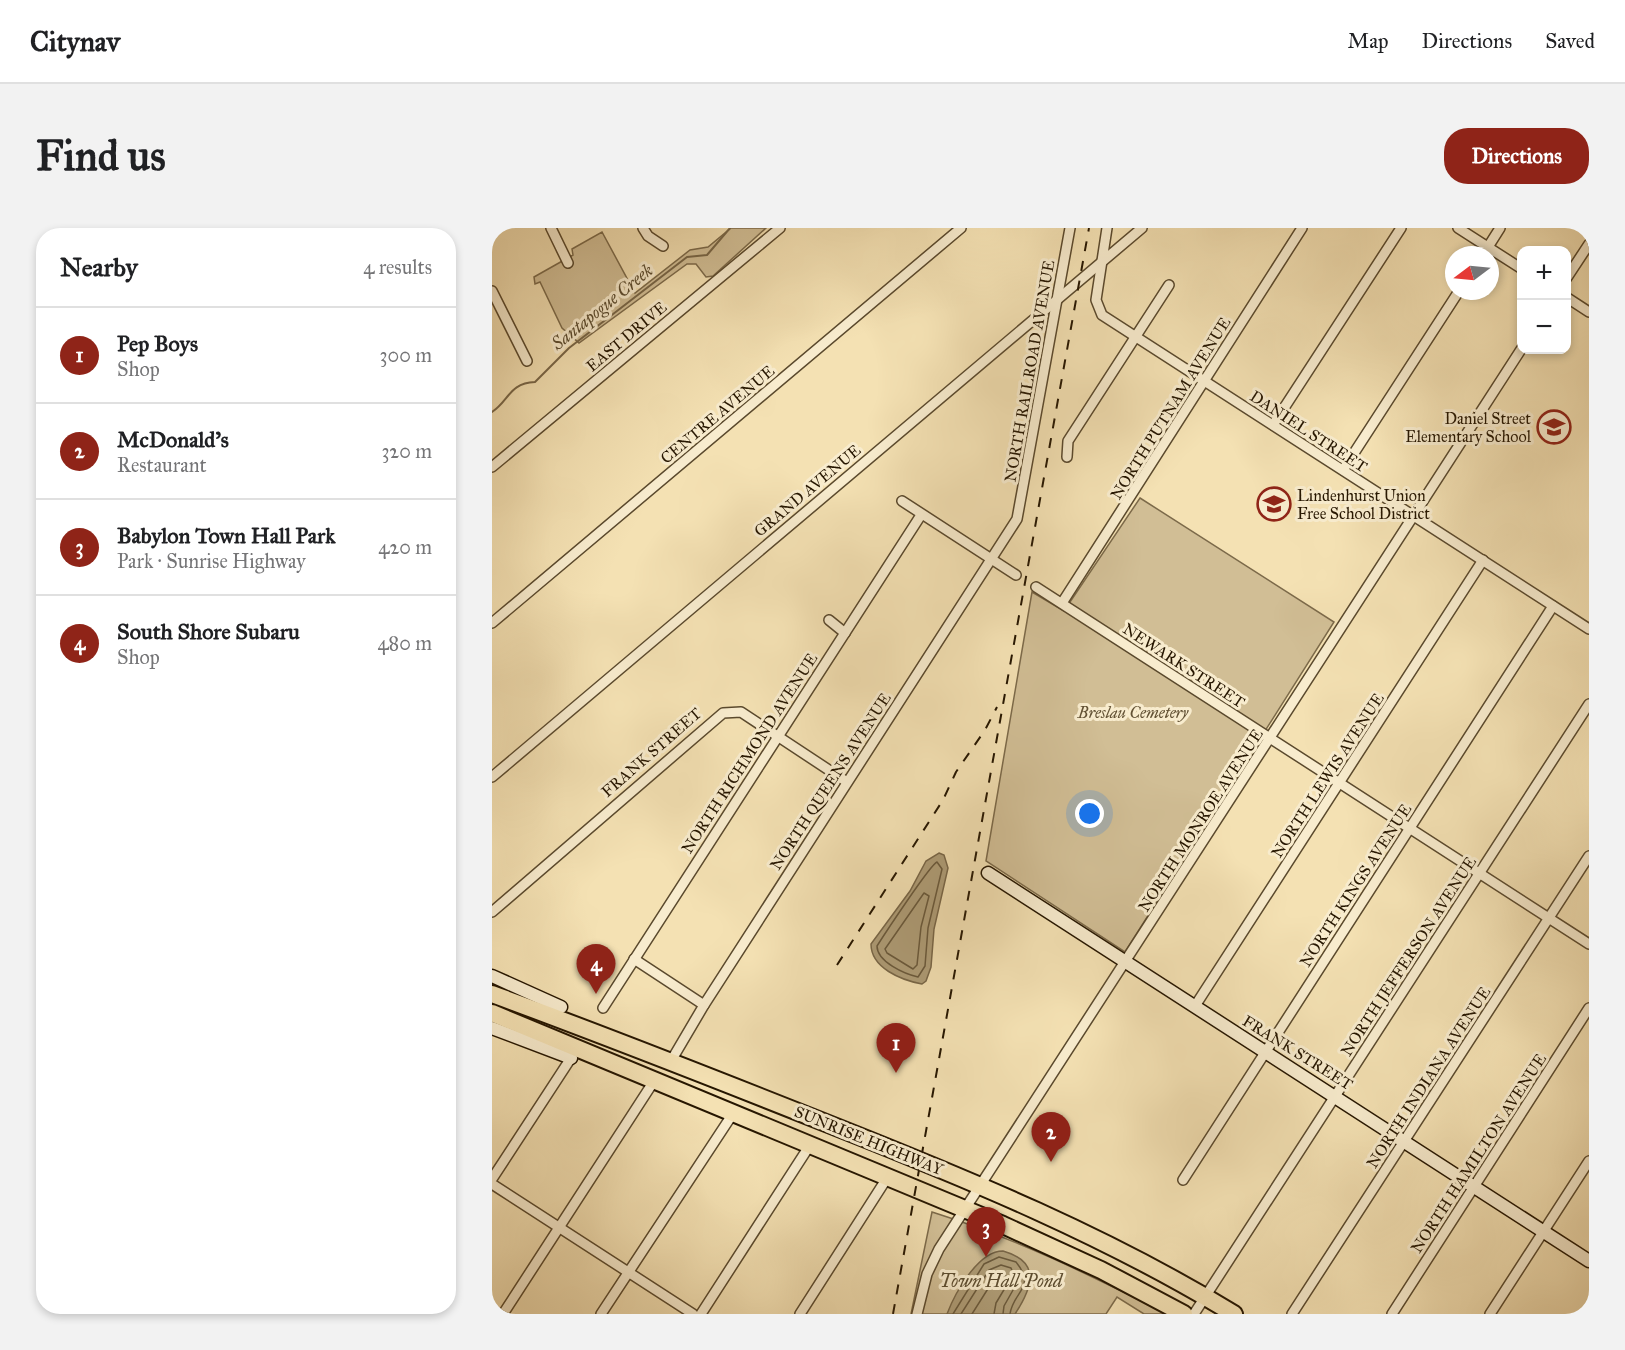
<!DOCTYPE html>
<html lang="en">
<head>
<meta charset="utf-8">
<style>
  body { margin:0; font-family:"IM FELL Great Primer",serif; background:#f2f2f2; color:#202124 }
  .controls { position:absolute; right:18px; top:18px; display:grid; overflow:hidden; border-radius:12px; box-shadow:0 3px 9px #0003 }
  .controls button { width:54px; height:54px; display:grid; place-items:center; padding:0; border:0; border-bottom:2px solid #e0e0e0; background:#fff; color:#202124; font:30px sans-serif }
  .compass { position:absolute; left:953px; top:18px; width:54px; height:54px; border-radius:50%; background:#fff; box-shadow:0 3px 9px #0003; rotate:254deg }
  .you { position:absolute; left:598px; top:586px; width:21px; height:21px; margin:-15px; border:4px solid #fff; border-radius:50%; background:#1a73e8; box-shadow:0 0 0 9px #1a73e833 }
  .badge { display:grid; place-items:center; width:39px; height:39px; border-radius:50%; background:#8f2418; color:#fff; font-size:20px; font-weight:700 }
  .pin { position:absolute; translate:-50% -50px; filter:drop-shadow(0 2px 3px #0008) }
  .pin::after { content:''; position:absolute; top:32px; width:21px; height:18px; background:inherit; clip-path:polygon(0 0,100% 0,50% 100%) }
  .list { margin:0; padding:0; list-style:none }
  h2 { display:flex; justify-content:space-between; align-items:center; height:78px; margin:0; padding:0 24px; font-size:26px }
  h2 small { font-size:20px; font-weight:400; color:#757577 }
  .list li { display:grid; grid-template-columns:39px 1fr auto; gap:18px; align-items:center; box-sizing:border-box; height:96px; padding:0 24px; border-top:2px solid #e0e0e0 }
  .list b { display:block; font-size:22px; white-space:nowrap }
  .list p { margin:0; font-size:20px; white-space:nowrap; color:#757577 }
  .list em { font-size:20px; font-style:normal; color:#757577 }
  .map { position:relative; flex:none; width:1097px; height:1086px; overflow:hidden; border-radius:24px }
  header { display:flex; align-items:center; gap:36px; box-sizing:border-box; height:84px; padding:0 30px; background:#fff; border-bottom:2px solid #e0e0e0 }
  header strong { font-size:28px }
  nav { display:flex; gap:33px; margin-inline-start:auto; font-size:21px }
  .intro { display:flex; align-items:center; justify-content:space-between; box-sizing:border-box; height:144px; padding:0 36px }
  h1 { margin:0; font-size:42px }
  .button { padding:15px 27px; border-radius:24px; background:#8f2418; color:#fff; font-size:21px; font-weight:700 }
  main { display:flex; gap:36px; padding:0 36px }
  aside { flex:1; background:#fff; border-radius:24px; box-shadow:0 3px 9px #0003 }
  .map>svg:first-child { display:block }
  .green { fill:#d1be95; stroke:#7c6a4a; stroke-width:1.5 }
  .water { fill:#ae9c76; stroke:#786647; stroke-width:1.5 }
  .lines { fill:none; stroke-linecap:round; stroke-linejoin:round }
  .shore { stroke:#6a593b; stroke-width:1.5 }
  .stream { stroke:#786647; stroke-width:2 }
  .street-casing { stroke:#5a492d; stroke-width:12 }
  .secondary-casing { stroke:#261600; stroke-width:15 }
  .highway-casing { stroke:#261600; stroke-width:20 }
  .street { stroke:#f8ecce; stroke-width:9 }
  .secondary { stroke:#f8ecce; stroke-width:12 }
  .highway { stroke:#f4e1b3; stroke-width:16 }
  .rail { stroke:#261600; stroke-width:2; stroke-dasharray:10 10; stroke-linecap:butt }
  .labels { text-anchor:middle; stroke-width:6; stroke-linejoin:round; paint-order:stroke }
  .street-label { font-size:16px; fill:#261600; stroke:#f8ecce }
  .poi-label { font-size:16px; fill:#261600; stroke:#f8ecce; text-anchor:end }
  .park-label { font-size:16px; font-style:italic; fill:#625134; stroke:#f8ecce }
  .water-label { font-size:18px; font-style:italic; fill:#5c4c2f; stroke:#f8ecce }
</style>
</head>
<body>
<header>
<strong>Citynav</strong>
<nav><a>Map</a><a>Directions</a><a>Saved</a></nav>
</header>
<div class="intro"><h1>Find us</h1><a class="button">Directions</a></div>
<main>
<aside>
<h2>Nearby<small>4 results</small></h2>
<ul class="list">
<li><span class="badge">1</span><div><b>Pep Boys</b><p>Shop</p></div><em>300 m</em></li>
<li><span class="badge">2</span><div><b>McDonald's</b><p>Restaurant</p></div><em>320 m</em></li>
<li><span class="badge">3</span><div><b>Babylon Town Hall Park</b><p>Park · Sunrise Highway</p></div><em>420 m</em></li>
<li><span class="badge">4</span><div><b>South Shore Subaru</b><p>Shop</p></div><em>480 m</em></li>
</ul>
</aside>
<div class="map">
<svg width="1097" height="1086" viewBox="0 0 1097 1086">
  <rect width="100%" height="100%" fill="#f4e1b3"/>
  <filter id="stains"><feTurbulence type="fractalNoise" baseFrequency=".00333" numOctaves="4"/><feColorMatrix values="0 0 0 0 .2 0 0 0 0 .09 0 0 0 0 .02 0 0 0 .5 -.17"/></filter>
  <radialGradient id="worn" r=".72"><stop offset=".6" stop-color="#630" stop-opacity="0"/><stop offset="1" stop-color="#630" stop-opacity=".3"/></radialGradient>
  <!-- green -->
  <g class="green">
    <path d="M239,0H274L221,48L214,49L204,36H195L87,115L70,100L48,54L43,56L42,49L81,27L80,21L110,4L143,65L198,22L216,19Z"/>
    <path d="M648,270L842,394L633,724L494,633L540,364L572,383Z"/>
    <path d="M440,984C523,1010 598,1047 675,1086H652L625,1069L614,1086H419Z"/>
  </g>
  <!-- water -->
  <g class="water">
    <path d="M447,625L452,627L456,640L442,701L439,739L434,753L430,756C409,752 379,740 379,716L418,663L434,633Z"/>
    <path d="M511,1023C550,1034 540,1060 523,1086H455C463,1065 486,1023 511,1023Z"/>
  </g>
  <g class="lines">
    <!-- shore -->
    <g class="shore">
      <path d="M445,634L450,641L436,700L433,738L426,749C413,746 385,734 385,718C392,707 438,637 445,634Z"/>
      <path d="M432,665L437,668L429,699L425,737L421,741L395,725L393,721Z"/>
      <path d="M461,1086L492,1036L507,1029L524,1034C545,1060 521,1063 518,1086"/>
      <path d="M469,1086L497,1042L509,1037L519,1040L525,1055L512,1078L511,1086"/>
      <path d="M480,1086L504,1048L509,1046L514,1048L516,1055L504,1075L502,1086"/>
    </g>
    <!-- stream -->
    <path class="stream" d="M0,184C17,173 17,155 43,154L77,120L195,29L215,27L238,0"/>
    <defs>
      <g id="street">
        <path d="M59,0L76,35"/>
        <path d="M151,0L156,8L171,18"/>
        <path d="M615,0L604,72L610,87L1097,401"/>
        <path d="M966,0L1030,41"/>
        <path d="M991,27L1008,0"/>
        <path d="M1074,51L1097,16"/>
        <path d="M0,63L35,133"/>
        <path d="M1074,69L1097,84"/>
        <path d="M781,197L909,0"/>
        <path d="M575,229L576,213L677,57"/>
        <path d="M0,239L288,0"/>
        <path d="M851,242L967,63"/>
        <path d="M410,273L524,347"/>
        <path d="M544,359L1097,716"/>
        <path d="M570,375L810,0"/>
        <path d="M337,392L353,405"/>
        <path d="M0,395L469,0"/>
        <path d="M0,549L650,0"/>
        <path d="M0,684L231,485L249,484L355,554"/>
        <path d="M142,731L212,777"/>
        <path d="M703,778L991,332"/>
        <path d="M111,780L429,287"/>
        <path d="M179,833L212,777L525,291L578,0"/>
        <path d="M0,951L79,830"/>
        <path d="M691,952L1061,378"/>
        <path d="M0,956L201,1086"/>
        <path d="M11,1086L162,853"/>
        <path d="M109,1086L242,884"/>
        <path d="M209,1086L318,917"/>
        <path d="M308,1086L395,950"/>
        <path d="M425,1086L435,1046L447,1021L1030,120"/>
        <path d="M702,1086L1097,476"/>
        <path d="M800,1086L1097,628"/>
        <path d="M900,1086L1097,780"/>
        <path d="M998,1086L1097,933"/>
      </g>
      <g id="secondary">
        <path d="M496,645L1097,1033"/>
        <path d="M0,748L69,779"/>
        <path d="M0,800L79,830"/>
      </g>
      <g id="highway">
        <path d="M0,766C114,808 226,852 339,897C478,952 614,1008 742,1086"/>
        <path d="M0,785L511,997L609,1042L692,1086"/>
      </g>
    </defs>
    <!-- street casing -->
    <use href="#street" class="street-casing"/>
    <!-- secondary casing -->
    <use href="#secondary" class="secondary-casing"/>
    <!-- highway casing -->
    <use href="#highway" class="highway-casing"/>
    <!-- street -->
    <use href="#street" class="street"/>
    <!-- secondary -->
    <use href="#secondary" class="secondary"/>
    <!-- highway -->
    <use href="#highway" class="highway"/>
    <!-- rail -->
    <g class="rail">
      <path d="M345,737L451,572L464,544L493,502L505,479"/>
      <path d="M401,1086L597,0"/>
    </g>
  </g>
  <!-- icons -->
  <defs>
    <symbol id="school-ring" viewBox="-11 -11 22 22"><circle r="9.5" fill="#f8ecce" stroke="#8f2418" stroke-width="1.5"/><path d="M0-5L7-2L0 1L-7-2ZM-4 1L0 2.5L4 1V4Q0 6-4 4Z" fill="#8f2418"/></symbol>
  </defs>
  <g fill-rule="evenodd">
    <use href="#school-ring" x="1043" y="180" width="38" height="38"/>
    <use href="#school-ring" x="763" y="257" width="38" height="38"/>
  </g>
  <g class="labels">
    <!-- street labels -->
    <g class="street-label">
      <text transform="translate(134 108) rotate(-40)" y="6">EAST DRIVE</text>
      <text transform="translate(537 143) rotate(-80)" y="6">NORTH RAILROAD AVENUE</text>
      <text transform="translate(678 180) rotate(-58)" y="6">NORTH PUTNAM AVENUE</text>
      <text transform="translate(225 186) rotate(-40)" y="6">CENTRE AVENUE</text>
      <text transform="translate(817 203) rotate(33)" y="6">DANIEL STREET</text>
      <text transform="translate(315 262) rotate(-40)" y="6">GRAND AVENUE</text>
      <text transform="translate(692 437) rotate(33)" y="6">NEWARK STREET</text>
      <text transform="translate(159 524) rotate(-41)" y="6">FRANK STREET</text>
      <text transform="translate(257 525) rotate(-57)" y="6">NORTH RICHMOND AVENUE</text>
      <text transform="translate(835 547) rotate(-57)" y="6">NORTH LEWIS AVENUE</text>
      <text transform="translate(338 553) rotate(-57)" y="6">NORTH QUEENS AVENUE</text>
      <text transform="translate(708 592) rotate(-57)" y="6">NORTH MONROE AVENUE</text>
      <text transform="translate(863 657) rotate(-57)" y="6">NORTH KINGS AVENUE</text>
      <text transform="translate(916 728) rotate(-57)" y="6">NORTH JEFFERSON AVENUE</text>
      <text transform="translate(806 824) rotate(32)" y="6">FRANK STREET</text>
      <text transform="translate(936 849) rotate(-57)" y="6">NORTH INDIANA AVENUE</text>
      <text transform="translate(377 912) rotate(22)" y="6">SUNRISE HIGHWAY</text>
      <text transform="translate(986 925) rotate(-57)" y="6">NORTH HAMILTON AVENUE</text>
    </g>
    <!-- poi labels -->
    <g class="poi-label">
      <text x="1039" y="196">Daniel Street<tspan x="1039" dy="18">Elementary School</tspan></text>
      <text x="805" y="273" text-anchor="start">Lindenhurst Union<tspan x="805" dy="18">Free School District</tspan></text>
    </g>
    <!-- park labels -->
    <g class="park-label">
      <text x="641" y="490">Breslau Cemetery</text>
    </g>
    <!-- water labels -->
    <g class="water-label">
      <text transform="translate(110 79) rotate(-39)" y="6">Santapogue Creek</text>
      <text x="509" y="1059">Town Hall Pond</text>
    </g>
  </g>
  <rect width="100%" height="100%" filter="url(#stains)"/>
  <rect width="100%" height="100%" fill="url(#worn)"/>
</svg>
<div class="controls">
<button>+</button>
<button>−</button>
</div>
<svg class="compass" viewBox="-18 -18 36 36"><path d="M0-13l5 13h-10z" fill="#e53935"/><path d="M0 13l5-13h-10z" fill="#757577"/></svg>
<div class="you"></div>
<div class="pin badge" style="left:404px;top:845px">1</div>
<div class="pin badge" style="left:559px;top:934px">2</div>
<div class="pin badge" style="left:494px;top:1029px">3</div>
<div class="pin badge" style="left:104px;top:766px">4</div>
</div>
</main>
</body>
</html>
